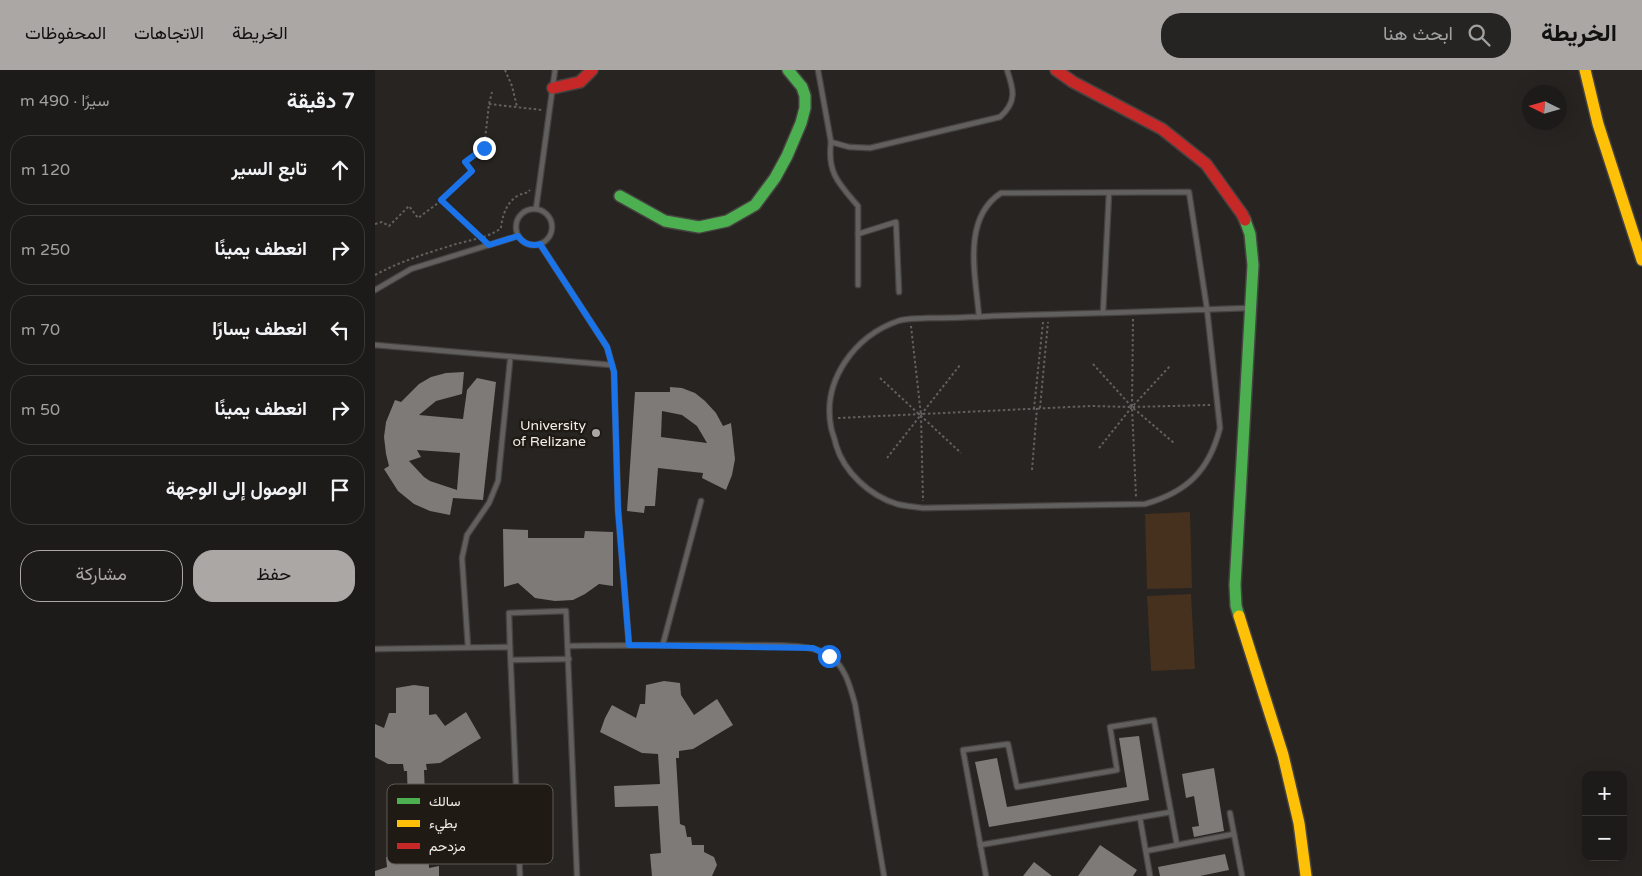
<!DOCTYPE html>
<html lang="ar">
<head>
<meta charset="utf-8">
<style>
  body { margin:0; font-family:"Varela Round",Vazirmatn,sans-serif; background:#252422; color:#f1f3f6; direction:rtl }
  .controls { position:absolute; right:15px; bottom:15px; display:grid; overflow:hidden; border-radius:10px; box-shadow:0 5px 20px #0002 }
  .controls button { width:45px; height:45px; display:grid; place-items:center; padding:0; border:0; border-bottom:1px solid #3b3938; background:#1d1b19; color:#f1f3f6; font:25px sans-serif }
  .compass { position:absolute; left:1147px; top:15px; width:45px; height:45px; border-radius:50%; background:#1d1b19; box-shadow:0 5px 20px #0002; rotate:275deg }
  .stop { position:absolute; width:15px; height:15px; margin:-11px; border:4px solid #1a73e8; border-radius:50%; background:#fff }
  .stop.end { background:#1a73e8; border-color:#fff; box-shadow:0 1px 5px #0008 }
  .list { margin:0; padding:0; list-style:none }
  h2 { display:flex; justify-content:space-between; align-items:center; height:65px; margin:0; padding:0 20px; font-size:21px }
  h2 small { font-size:16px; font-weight:400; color:#a0a1a2 }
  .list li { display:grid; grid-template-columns:32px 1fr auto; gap:15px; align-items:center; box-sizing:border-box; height:70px; margin:0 10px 10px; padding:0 10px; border:1px solid #3b3938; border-radius:20px }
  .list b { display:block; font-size:19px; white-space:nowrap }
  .list em { font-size:16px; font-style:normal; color:#a0a1a2 }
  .actions { display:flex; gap:10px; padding:15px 20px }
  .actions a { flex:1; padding:11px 0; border:1px solid #aba7a4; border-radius:20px; text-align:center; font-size:18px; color:#aba7a4 }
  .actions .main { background:#aba7a4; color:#111 }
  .icon { flex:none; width:28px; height:28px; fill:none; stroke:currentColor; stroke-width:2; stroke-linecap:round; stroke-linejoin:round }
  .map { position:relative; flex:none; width:1267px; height:806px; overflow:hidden; direction:ltr }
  header { display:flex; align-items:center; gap:30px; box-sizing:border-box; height:70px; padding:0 25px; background:#aba7a4; color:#111 }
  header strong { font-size:24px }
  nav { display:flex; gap:28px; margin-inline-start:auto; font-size:18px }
  .search { width:350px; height:45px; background:#252422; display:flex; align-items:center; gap:12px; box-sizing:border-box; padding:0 18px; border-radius:20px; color:#a0a1a2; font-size:19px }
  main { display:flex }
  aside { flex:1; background:#1d1b19 }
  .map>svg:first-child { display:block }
  .green { fill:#46301e }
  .building { fill:#7d7a78; fill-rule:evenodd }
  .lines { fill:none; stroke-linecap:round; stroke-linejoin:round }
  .lane-casing { stroke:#454240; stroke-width:7 }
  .fast-casing { stroke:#454240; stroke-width:14 }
  .slow-casing { stroke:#454240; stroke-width:14 }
  .jam-casing { stroke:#454240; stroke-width:14 }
  .path { stroke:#63615f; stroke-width:2; stroke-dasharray:2.5 2.5; stroke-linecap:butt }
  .lane { stroke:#62605e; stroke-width:4.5 }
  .fast { stroke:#4caf50; stroke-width:11 }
  .slow { stroke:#ffc107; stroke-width:11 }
  .jam { stroke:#c62828; stroke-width:11 }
  .route { stroke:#1a73e8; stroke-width:6 }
  .poi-dot { fill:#aba7a4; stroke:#201a15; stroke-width:2 }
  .labels { text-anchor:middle; stroke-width:5; stroke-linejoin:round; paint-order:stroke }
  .poi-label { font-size:14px; fill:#f2edea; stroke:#201a15; text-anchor:end }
  .key { fill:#201a15; stroke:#5f5955; stroke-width:1 }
  .key-label { font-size:14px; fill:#f2edea }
</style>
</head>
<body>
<header>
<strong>الخريطة</strong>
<div class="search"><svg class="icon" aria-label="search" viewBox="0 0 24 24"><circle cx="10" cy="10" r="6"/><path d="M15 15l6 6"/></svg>ابحث هنا</div>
<nav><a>الخريطة</a><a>الاتجاهات</a><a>المحفوظات</a></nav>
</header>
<main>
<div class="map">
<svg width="1267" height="806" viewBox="0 0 1267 806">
  <rect width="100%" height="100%" fill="#272421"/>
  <!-- green -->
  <g class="green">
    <path d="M815,442L817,518L772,519L770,444Z"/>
    <path d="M816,524L820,599L776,601L772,526Z"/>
  </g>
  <!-- building -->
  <g class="building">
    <path d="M89,302L87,324L61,331L44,345L88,349L92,320L102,308L121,312L108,430L78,428L75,445L55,441L39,434L23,421L9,399L14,396L11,384L9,367L11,352L20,330L26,332L44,314L56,307L71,303ZM42,380L85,383L82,420L55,411L49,407L34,391L46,387Z"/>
    <path d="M295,317L307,318L320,323L330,331L341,343L348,356L356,353L360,389L357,405L351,420L327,408L328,403L283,398L280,436H270L269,443L252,441L260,322H295ZM287,341L307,345L322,356L332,373L286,367Z"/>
    <path d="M128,459L153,460V468H209L210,461L238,462V516L224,514L210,524L198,530L180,531L160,528L143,513L129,517Z"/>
    <path d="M289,611L305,613L306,625L319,645L342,629L358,655L318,679L304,681V688H301L305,754L310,756L312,767H316L317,775H329V782L339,787L342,795L337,806H277L275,784L286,783L283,736L240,737L239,716L285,714L283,684L267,683L225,662L230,648L237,635L261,648L265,634H270L271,615Z"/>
    <path d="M39,615L54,617V645L61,644L70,656L91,642L106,668L65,693L51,694L52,700H49L50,725L96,724L97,743L52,745L54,798L64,796V806H0V801L12,797L11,787H24V779L26,780V770L34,768L32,701H29L28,694H13L0,687V654L9,658L14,643H21V618Z"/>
    <path d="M764,666L774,730L614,757L600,692L622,688L632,737L752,717L744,668Z"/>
    <path d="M839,698L849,761L819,767L817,757L824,756L819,726L811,728L807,704Z"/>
    <path d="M725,775L762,800L758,806H703Z"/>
    <path d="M850,784L854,800L825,806H785L783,797Z"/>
    <path d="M659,792L677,806H648Z"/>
  </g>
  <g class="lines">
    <defs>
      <g id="lane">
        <path d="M443,0L456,72L474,77L495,78L625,47C642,32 639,20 632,0"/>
        <path d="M456,72C452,103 464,114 483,136V215"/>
        <circle cx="159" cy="157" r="18"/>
        <path d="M161,139L180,0"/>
        <path d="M483,164L521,152L524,222"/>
        <path d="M165,174L232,277L239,302L243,439L254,575"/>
        <path d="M0,220L36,199L143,166"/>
        <path d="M728,243L734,123"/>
        <path d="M604,247C601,207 586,149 626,123L814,122L832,239L845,358C834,401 812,422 770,434L548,438C539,437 530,436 522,434C495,426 469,402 461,375C460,369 457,363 456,357C447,310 480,266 523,251C532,248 543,249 553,248C574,248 595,247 617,246C703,244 788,241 874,238"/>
        <path d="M0,275L237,295"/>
        <path d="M288,574L326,431"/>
        <path d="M193,576C250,575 307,575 364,575C389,576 433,572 454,585C470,596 475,616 480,634L509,806"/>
        <path d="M93,577L87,488L92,465L114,433L123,411L135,291"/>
        <path d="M135,577L134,543L191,541L202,806"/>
        <path d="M0,579L135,577L145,806"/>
        <path d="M136,590L194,589"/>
        <path d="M855,743L867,806"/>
        <path d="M765,748L775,806"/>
        <path d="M605,775L796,742"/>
        <path d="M771,781L859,764"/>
        <path d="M611,806L588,680L633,674L642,717L742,700L735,657L779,650L802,775"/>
      </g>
      <g id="fast">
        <path d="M245,126L290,151L324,157L352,151L380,135L400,108L412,86L426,53L430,38V26L427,17L413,0"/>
        <path d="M864,546L861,536L860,515L878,195L875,164L870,150"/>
      </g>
      <g id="slow">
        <path d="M1210,0L1223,54L1267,190"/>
        <path d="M864,546L908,685L924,753L931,806"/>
      </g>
      <g id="jam">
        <path d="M681,0L698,12L787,59L831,94L867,144L870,150"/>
        <path d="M178,18L205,12L217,0"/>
      </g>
    </defs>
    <!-- lane casing -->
    <use href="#lane" class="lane-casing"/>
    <!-- fast casing -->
    <use href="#fast" class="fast-casing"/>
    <!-- slow casing -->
    <use href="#slow" class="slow-casing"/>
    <!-- jam casing -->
    <use href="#jam" class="jam-casing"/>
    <!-- path -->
    <g class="path">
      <path d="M130,0L137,16L142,37"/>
      <path d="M114,34L167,40"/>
      <path d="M67,130L107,168"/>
      <path d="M0,154L7,152L14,156L34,136L43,148L67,130L97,101L90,92L109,78L114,34L117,22"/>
      <path d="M0,205C24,192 49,184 75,176C92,170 112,169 126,158C127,146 132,131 144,125C149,123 151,124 155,120"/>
      <path d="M758,249L757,337L761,427"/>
      <path d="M536,256L546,345L548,431"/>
      <path d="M718,294L757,337L799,373"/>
      <path d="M505,308L586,383"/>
      <path d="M665,338L673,252"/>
      <path d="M659,339L668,252"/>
      <path d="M463,348L716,336L757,337L835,335"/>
      <path d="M724,378L757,337L795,296"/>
      <path d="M512,388L585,295"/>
      <path d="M657,400L662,338"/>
    </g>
    <!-- lane -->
    <use href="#lane" class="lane"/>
    <!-- fast -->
    <use href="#fast" class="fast"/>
    <!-- slow -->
    <use href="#slow" class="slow"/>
    <!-- jam -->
    <use href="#jam" class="jam"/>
  </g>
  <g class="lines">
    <!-- route -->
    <path class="route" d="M109,78L90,92L97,101L66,130L114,175L143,166C148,173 156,177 165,174L232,277L239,302L243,439L254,575L438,578L454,586"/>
  </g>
  <!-- markers -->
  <circle class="poi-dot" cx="221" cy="363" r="5"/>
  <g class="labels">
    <!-- poi labels -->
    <g class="poi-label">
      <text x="211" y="360">University<tspan x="211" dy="16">of Relizane</tspan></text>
    </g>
  </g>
  <!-- legend -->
  <rect x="12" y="714" width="166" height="80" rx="8" class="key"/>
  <rect x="22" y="728" width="23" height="6" fill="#4caf50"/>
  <rect x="22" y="750" width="23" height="7" fill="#ffc107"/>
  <rect x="22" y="773" width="23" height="6" fill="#c62828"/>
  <g class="key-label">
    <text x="54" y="736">سالك</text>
    <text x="54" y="758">بطيء</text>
    <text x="54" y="781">مزدحم</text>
  </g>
</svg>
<div class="controls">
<button>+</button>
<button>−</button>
</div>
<svg class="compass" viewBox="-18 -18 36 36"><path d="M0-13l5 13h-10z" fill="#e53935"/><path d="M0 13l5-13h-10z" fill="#a0a1a2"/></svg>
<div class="stop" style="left:454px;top:586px"></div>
<div class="stop end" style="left:109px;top:78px"></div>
</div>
<aside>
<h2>7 دقيقة<small>سيرًا · 490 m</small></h2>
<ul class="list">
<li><svg class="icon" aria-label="ahead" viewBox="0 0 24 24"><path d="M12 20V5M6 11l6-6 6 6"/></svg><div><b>تابع السير</b></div><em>120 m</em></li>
<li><svg class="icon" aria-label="right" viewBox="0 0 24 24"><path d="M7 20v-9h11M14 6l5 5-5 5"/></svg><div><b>انعطف يمينًا</b></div><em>250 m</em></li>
<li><svg class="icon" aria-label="left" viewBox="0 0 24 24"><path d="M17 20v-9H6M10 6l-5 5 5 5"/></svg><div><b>انعطف يسارًا</b></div><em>70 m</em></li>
<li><svg class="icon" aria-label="right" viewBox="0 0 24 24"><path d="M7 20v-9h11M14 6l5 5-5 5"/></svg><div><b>انعطف يمينًا</b></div><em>50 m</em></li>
<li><svg class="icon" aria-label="arrive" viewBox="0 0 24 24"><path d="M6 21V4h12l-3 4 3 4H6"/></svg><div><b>الوصول إلى الوجهة</b></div></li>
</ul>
<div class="actions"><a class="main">حفظ</a><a>مشاركة</a></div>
</aside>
</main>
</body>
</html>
